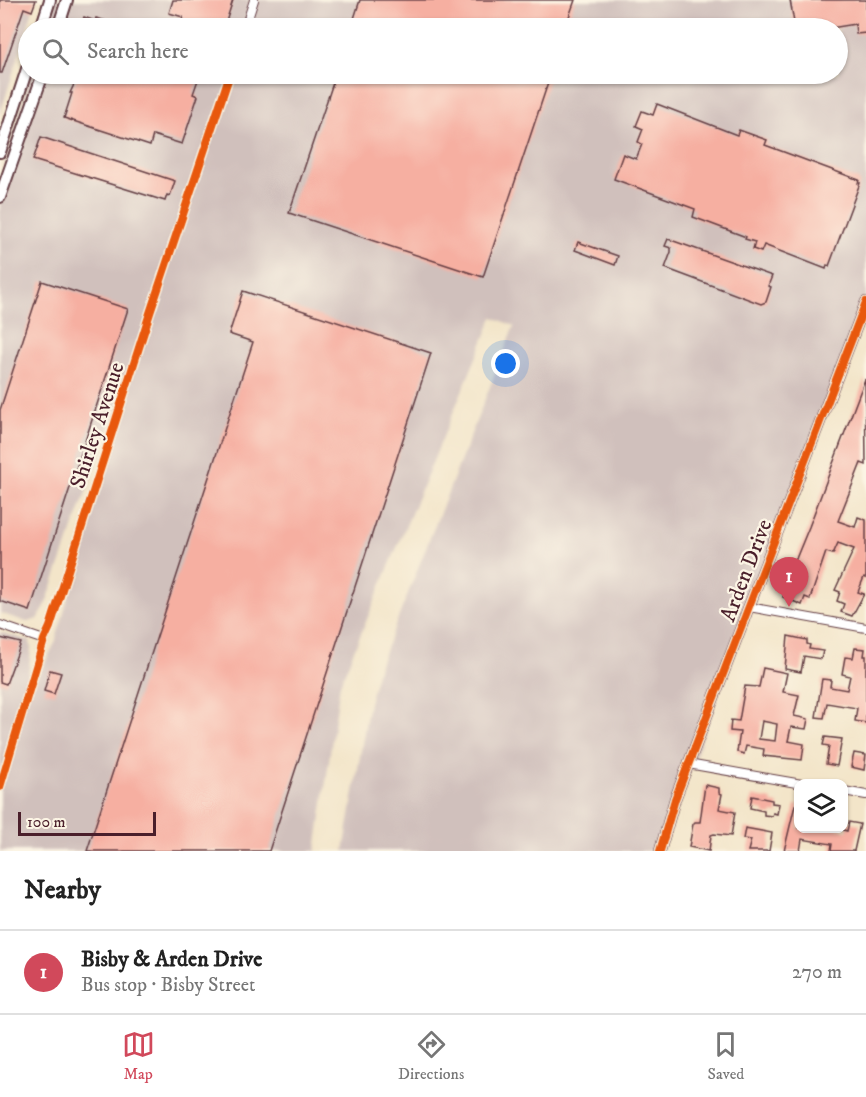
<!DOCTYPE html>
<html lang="en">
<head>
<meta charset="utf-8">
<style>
  body { margin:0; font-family:"IM FELL DW Pica",serif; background:#f2f2f2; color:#222 }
  .controls { position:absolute; right:18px; bottom:18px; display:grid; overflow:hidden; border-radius:12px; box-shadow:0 2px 4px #0004 }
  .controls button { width:54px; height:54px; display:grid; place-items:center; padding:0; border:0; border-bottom:2px solid #e0e0e0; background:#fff; color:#222; font:30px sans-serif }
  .scale { position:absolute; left:18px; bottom:15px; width:138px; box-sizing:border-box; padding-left:6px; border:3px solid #4a1f2b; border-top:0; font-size:16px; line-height:21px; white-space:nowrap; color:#4a1f2b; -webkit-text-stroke:4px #fcf5e5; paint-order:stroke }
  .you { position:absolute; left:506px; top:364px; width:21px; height:21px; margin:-15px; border:4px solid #fff; border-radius:50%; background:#1a73e8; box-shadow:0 0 0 9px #1a73e833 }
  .badge { display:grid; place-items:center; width:39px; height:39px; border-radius:50%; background:#d1495b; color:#fff; font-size:20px; font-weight:700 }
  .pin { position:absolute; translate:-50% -50px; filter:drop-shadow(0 2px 3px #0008) }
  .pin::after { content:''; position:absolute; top:32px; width:21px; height:18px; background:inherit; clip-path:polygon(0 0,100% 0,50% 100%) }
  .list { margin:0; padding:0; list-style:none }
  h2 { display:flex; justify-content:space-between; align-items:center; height:78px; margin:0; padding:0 24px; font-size:26px }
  h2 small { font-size:20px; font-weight:400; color:#767676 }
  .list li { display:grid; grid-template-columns:39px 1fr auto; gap:18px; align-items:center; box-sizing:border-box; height:84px; padding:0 24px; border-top:2px solid #e0e0e0 }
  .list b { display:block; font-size:22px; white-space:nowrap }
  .list p { margin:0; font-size:20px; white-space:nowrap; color:#767676 }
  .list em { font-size:20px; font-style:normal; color:#767676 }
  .icon { flex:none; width:33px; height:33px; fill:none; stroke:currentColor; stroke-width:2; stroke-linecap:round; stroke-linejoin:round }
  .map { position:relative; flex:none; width:866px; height:851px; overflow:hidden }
  .search { position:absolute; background:#fff; box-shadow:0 2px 4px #0004; left:18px; right:18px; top:18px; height:66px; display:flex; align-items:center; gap:15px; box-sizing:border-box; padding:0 21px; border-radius:33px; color:#767676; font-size:22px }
  .sheet { height:162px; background:#fff }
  nav { display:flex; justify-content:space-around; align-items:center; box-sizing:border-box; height:84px; border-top:2px solid #e0e0e0; background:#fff; font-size:16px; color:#767676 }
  nav a { display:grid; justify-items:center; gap:3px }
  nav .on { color:#d1495b }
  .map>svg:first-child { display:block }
  .industrial { fill:#d0c0bc }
  .building { fill:#f6afa1; fill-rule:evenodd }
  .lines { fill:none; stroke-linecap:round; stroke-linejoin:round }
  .minor-casing { stroke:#633d43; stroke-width:10 }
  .tertiary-casing { stroke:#633d43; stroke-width:12 }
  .secondary-casing { stroke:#633d43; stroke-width:14 }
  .minor { stroke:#fff; stroke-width:8 }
  .tertiary { stroke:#fff; stroke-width:9 }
  .secondary { stroke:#fff; stroke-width:10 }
  .cycleway-casing { stroke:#fcf5e5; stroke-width:11 }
  .cycleway { stroke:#e8590c; stroke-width:8 }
  .labels { text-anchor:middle; stroke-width:4.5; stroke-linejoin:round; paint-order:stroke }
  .street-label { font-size:22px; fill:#4a1f2b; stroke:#fcf5e5 }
</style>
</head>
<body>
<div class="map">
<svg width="866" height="851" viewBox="0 0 866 851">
  <rect width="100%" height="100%" fill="#fcf5e5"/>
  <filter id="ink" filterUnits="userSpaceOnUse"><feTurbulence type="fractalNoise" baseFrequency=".0167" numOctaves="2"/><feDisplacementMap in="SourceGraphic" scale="12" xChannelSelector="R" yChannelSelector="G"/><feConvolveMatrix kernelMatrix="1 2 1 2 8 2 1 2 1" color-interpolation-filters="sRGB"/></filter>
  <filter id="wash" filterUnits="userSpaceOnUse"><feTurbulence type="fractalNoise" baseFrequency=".008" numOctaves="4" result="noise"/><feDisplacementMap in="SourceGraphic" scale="24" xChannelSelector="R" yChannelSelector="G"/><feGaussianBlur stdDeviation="1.35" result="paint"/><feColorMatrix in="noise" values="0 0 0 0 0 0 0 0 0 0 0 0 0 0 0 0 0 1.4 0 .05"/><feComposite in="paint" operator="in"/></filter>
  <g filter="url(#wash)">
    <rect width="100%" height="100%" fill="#f3e5c9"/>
    <!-- industrial -->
    <g class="industrial">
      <path d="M0,0H36L0,114Z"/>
      <path d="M51,0H866V300L660,851H344L369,703L378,669L514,326L493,317L340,684L316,851H0V632L30,641L31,649L25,702L55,643L146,326L44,609L38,619L27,622L0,613V182L30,74H838V28H43Z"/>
    </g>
    <g id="blocks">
      <!-- building -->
      <g class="building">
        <path d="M0,0H36L32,11L24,8L2,73H0Z"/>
        <path d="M173,0H233L224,28H209L182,20L183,17L169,13Z"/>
        <path d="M360,0H575L565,28H351Z"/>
        <path d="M790,0H866V33L856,34L855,24L831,28H795Z"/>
        <path d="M84,17L95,21L96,18L113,23L111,28H80Z"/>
        <path d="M79,74H200L193,94L198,96L182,144L153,135L150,146L64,118L72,93H70Z"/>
        <path d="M336,74H551L483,277L289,213Z"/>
        <path d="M657,104L737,135L739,130L767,140L765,145L859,180L858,183H860L829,266L827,265L826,269L764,245L761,252L753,249L755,242L745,239L746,237L693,217L695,209L614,179L623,154L636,159L642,144L638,142L643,129L636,126L642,111L653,115Z"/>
        <path d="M41,137L175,181L170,196L167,195L165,201L33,160Z"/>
        <path d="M668,239L772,276L768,286L771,287L766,302L761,304L665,268L671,252V248L665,246Z"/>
        <path d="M578,242L618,256L615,265L575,250Z"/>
        <path d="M42,281L128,309L30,611L0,601V410Z"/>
        <path d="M243,291L431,353L269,851H87L253,342L229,334Z"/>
        <path d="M865,379L866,465L861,463L838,521L855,527L858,517L866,520V578L864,577L858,592L864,594L852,616L841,612L844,604L837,601L840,592L835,590L854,549L838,543L833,554L826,552L810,599L805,597L802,605L783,597L786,589L784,588L809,527Z"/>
        <path d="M788,636L807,640V644L810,645L809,649L823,651L821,659L804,656L801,672L785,669Z"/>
        <path d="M0,638L21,643L6,684L0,682Z"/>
        <path d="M855,648L865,649L864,656H866V723L855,721L857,708L827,703L824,718L816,717L822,679L831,680L830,687L847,690L850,676L842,674L845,657L853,658Z"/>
        <path d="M763,668L787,673L783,692L799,695L794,716L808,719L806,729L791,727L788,741L804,744L802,760L763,756L764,749L746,746L744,754L737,752L740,732L730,731L731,720L739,721L745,686L759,687ZM762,721L777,724L775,741L759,739Z"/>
        <path d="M50,670L61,673L54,694L44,691Z"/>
        <path d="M825,737L842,739L837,766L826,764L829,746L823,745Z"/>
        <path d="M854,753L866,755L864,770L851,767Z"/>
        <path d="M705,785L719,788V793L722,794L719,809L735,812L731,836L714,834L711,835L709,851L689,847L693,824L695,822H700Z"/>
        <path d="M752,796L772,800V803L779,804L777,814L773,813L772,816L764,815V811L750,808Z"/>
        <path d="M795,805H798V828H836L847,831L849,822L860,824L854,851H831L832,844L802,839L800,851H784Z"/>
        <path d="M745,828L772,833L769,851H748L751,840L743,839Z"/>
      </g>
    </g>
  </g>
  <g filter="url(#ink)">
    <use href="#blocks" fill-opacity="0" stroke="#633d43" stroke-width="1.5"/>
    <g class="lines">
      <defs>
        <g id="minor">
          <path d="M245,28L254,0"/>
          <path d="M749,607L866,628"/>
          <path d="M0,625L44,640"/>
          <path d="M688,764L802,784"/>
          <path d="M0,787L44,640L50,627L150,313L230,74"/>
          <path d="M844,791L866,795"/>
        </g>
        <path id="tertiary" d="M660,851L675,799L866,302"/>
        <g id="secondary">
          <path d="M41,28L50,0"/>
          <path d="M58,28L67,0"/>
          <path d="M0,152L28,66"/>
          <path d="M0,197L43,74"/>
        </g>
      </defs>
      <!-- minor casing -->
      <use href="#minor" class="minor-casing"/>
      <!-- tertiary casing -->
      <use href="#tertiary" class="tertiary-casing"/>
      <!-- secondary casing -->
      <use href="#secondary" class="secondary-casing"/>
      <!-- minor -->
      <use href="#minor" class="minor"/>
      <!-- tertiary -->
      <use href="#tertiary" class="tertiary"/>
      <!-- secondary -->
      <use href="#secondary" class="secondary"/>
      <defs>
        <g id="cycleway">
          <path d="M0,787L44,640L50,627L150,313L230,74"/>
          <path d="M660,851L675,799L866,302"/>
        </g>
      </defs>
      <!-- cycleway casing -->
      <use href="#cycleway" class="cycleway-casing"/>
      <!-- cycleway -->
      <use href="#cycleway" class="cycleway"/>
    </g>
  </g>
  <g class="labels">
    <!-- street labels -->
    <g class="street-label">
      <text transform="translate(96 425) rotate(-72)" y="8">Shirley Avenue</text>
      <text transform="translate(745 570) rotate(-69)" y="8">Arden Drive</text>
    </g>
  </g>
</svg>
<div class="controls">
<button><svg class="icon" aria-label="layers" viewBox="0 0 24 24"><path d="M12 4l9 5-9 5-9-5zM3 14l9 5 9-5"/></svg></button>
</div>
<div class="scale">100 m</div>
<div class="you"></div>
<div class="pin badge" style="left:789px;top:607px">1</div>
<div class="search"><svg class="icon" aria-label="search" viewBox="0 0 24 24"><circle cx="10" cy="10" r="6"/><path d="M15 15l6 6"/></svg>Search here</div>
</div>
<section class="sheet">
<h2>Nearby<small></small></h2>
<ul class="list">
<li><span class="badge">1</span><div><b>Bisby &amp; Arden Drive</b><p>Bus stop · Bisby Street</p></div><em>270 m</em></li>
</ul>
</section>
<nav>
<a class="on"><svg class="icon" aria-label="map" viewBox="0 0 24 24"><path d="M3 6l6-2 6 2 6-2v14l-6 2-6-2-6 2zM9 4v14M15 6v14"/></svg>Map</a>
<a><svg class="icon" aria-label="directions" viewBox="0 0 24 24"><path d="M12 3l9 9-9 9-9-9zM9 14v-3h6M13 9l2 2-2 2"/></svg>Directions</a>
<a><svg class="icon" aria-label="saved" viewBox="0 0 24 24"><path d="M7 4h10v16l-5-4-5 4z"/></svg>Saved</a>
</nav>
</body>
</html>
